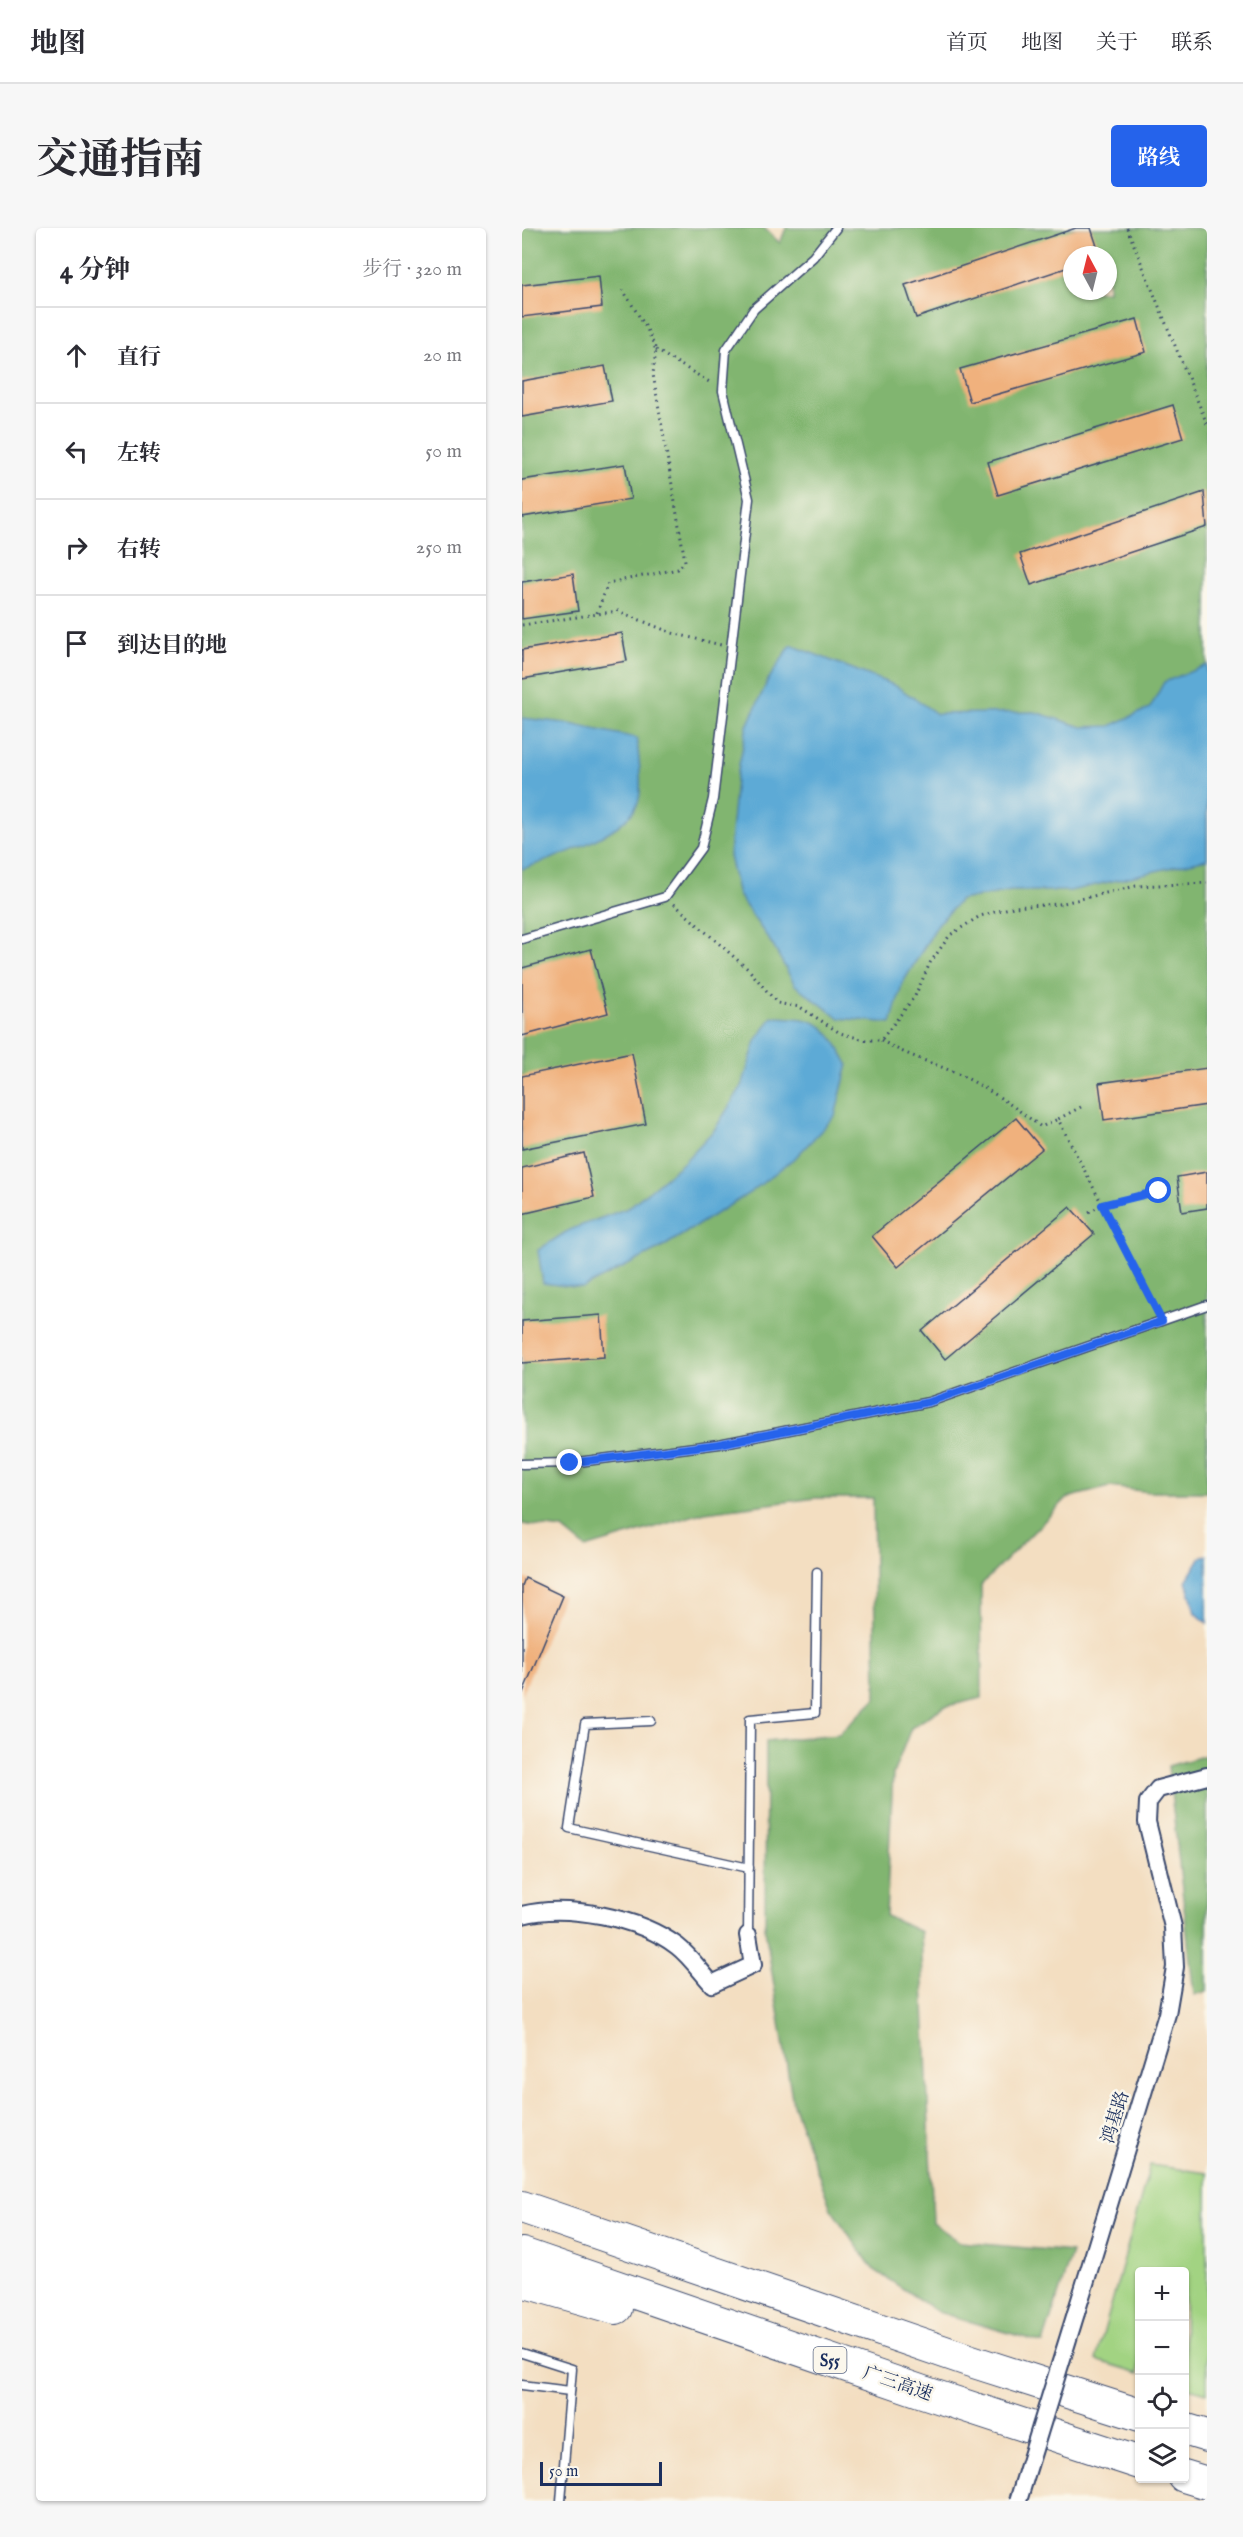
<!DOCTYPE html>
<html lang="zh">
<head>
<meta charset="utf-8">
<style>
  body { margin:0; font-family:"IM FELL English","Noto Serif SC",serif; background:#f7f7f7; color:#2b2b33 }
  .controls { position:absolute; right:18px; bottom:18px; display:grid; overflow:hidden; border-radius:6px; box-shadow:0 2px 4px #0004 }
  .controls button { width:54px; height:54px; display:grid; place-items:center; padding:0; border:0; border-bottom:2px solid #e1e1e2; background:#fff; color:#2b2b33; font:30px sans-serif }
  .compass { position:absolute; left:541px; top:18px; width:54px; height:54px; border-radius:50%; background:#fff; box-shadow:0 2px 4px #0004; rotate:353deg }
  .scale { position:absolute; left:18px; bottom:15px; width:122px; box-sizing:border-box; padding-left:6px; border:3px solid #1b2f5e; border-top:0; font-size:16px; line-height:21px; white-space:nowrap; color:#1b2f5e; -webkit-text-stroke:4px #fbf7ec; paint-order:stroke }
  .stop { position:absolute; width:18px; height:18px; margin:-14px; border:4px solid #2563eb; border-radius:50%; background:#fff }
  .stop.end { background:#2563eb; border-color:#fff; box-shadow:0 2px 6px #0008 }
  .list { margin:0; padding:0; list-style:none }
  h2 { display:flex; justify-content:space-between; align-items:center; height:78px; margin:0; padding:0 24px; font-size:26px }
  h2 small { font-size:20px; font-weight:400; color:#7c7c81 }
  .list li { display:grid; grid-template-columns:39px 1fr auto; gap:18px; align-items:center; box-sizing:border-box; height:96px; padding:0 24px; border-top:2px solid #e1e1e2 }
  .list b { display:block; font-size:22px; white-space:nowrap }
  .list em { font-size:20px; font-style:normal; color:#7c7c81 }
  .icon { flex:none; width:33px; height:33px; fill:none; stroke:currentColor; stroke-width:2; stroke-linecap:round; stroke-linejoin:round }
  .map { position:relative; flex:none; width:685px; height:2273px; overflow:hidden; border-radius:6px }
  header { display:flex; align-items:center; gap:36px; box-sizing:border-box; height:84px; padding:0 30px; background:#fff; border-bottom:2px solid #e1e1e2 }
  header strong { font-size:28px }
  nav { display:flex; gap:33px; margin-inline-start:auto; font-size:21px }
  .intro { display:flex; align-items:center; justify-content:space-between; box-sizing:border-box; height:144px; padding:0 36px }
  h1 { margin:0; font-size:42px }
  .button { padding:15px 27px; border-radius:6px; background:#2563eb; color:#fff; font-size:21px; font-weight:700 }
  main { display:flex; gap:36px; padding:0 36px }
  aside { flex:1; background:#fff; border-radius:6px; box-shadow:0 2px 4px #0004 }
  .map>svg:first-child { display:block }
  .green { fill:#a2d382; stroke:#5e8170; stroke-width:1.5 }
  .forest { fill:#81b570; stroke:#4e7267; stroke-width:1.5; fill-rule:evenodd }
  .water { fill:#5daad6; stroke:#3c6c9a; stroke-width:1.5 }
  .building { fill:#f0b17d }
  .lines { fill:none; stroke-linecap:round; stroke-linejoin:round }
  .service-casing { stroke:#3b496d; stroke-width:11 }
  .minor-casing { stroke:#3b496d; stroke-width:20 }
  .motorway-casing { stroke:#3b496d; stroke-width:34 }
  .path { stroke:#3b496d; stroke-width:3; stroke-dasharray:1.5 4.5; stroke-linecap:butt }
  .service { stroke:#fff; stroke-width:8 }
  .minor { stroke:#fff; stroke-width:16 }
  .motorway { stroke:#fff; stroke-width:32 }
  .minor-bridge-casing { stroke:#3b496d; stroke-width:20; stroke-linecap:butt }
  .minor-bridge { stroke:#fff; stroke-width:16 }
  .route { stroke:#2563eb; stroke-width:8 }
  .labels { text-anchor:middle; stroke-width:5; stroke-linejoin:round; paint-order:stroke }
  .shield { fill:#fbf7ec; stroke:#5e6b89; stroke-width:1.5 }
  .shield-label { font-size:16px; font-weight:bold; fill:#1b2f5e }
  .street-label { font-size:18px; fill:#1b2f5e; stroke:#fbf7ec }
</style>
</head>
<body>
<header>
<strong>地图</strong>
<nav><a>首页</a><a>地图</a><a>关于</a><a>联系</a></nav>
</header>
<div class="intro"><h1>交通指南</h1><a class="button">路线</a></div>
<main>
<aside>
<h2>4 分钟<small>步行 · 320 m</small></h2>
<ul class="list">
<li><svg class="icon" aria-label="ahead" viewBox="0 0 24 24"><path d="M12 20V5M6 11l6-6 6 6"/></svg><div><b>直行</b></div><em>20 m</em></li>
<li><svg class="icon" aria-label="left" viewBox="0 0 24 24"><path d="M17 20v-9H6M10 6l-5 5 5 5"/></svg><div><b>左转</b></div><em>50 m</em></li>
<li><svg class="icon" aria-label="right" viewBox="0 0 24 24"><path d="M7 20v-9h11M14 6l5 5-5 5"/></svg><div><b>右转</b></div><em>250 m</em></li>
<li><svg class="icon" aria-label="arrive" viewBox="0 0 24 24"><path d="M6 21V4h12l-3 4 3 4H6"/></svg><div><b>到达目的地</b></div></li>
</ul>
</aside>
<div class="map">
<svg width="685" height="2273" viewBox="0 0 685 2273">
  <rect width="100%" height="100%" fill="#fbf7ec"/>
  <filter id="ink" filterUnits="userSpaceOnUse"><feTurbulence type="fractalNoise" baseFrequency=".0167" numOctaves="2"/><feDisplacementMap in="SourceGraphic" scale="12" xChannelSelector="R" yChannelSelector="G"/><feConvolveMatrix kernelMatrix="1 2 1 2 8 2 1 2 1" color-interpolation-filters="sRGB"/></filter>
  <filter id="wash" filterUnits="userSpaceOnUse"><feTurbulence type="fractalNoise" baseFrequency=".008" numOctaves="4" result="noise"/><feDisplacementMap in="SourceGraphic" scale="24" xChannelSelector="R" yChannelSelector="G"/><feGaussianBlur stdDeviation="1.35" result="paint"/><feColorMatrix in="noise" values="0 0 0 0 0 0 0 0 0 0 0 0 0 0 0 0 0 1.4 0 .05"/><feComposite in="paint" operator="in"/></filter>
  <g filter="url(#wash)">
    <rect width="100%" height="100%" fill="#f3dec1"/>
    <!-- green -->
    <path class="green" d="M628,1937L685,1945V2165L663,2159L662,2044H618L617,2145L574,2132Z"/>
    <!-- forest -->
    <g class="forest">
      <path d="M0,0H242L258,15L264,0H685V1264H627L588,1259L545,1270L459,1357L460,1470L421,1479L389,1500L371,1546L364,1688L399,1704L411,1995L438,2014L550,2024L521,2115L416,2084L351,2041L309,1981L271,1876L243,1701L244,1513L317,1506L354,1470L351,1270H294L183,1284L64,1320L41,1301L0,1296ZM550,27H586V63H550Z"/>
      <path d="M685,1527V1763L672,1767L646,1538Z"/>
    </g>
    <!-- water -->
    <g class="water">
      <path d="M269,417L374,458L415,486L513,484L560,499L588,498L628,480L642,454L685,437V631L548,663H489L438,672L416,696L380,756L369,795L317,790L273,757L250,716L216,667L207,628L214,552L225,498L246,452Z"/>
      <path d="M0,490L43,495L115,510C116,528 121,553 117,571C111,604 29,631 0,641Z"/>
      <path d="M250,789C298,790 303,794 326,836L313,888L275,928L229,964L139,1020L61,1060L21,1055L16,1022L47,1002L106,980L161,935L193,901L220,858L234,813Z"/>
      <path d="M685,1327V1395L674,1385L664,1353L678,1330Z"/>
    </g>
    <g id="blocks">
      <!-- building -->
      <g class="building">
        <path d="M554,0H569L578,27H550V38L394,90L383,57Z"/>
        <path d="M77,48L80,79L0,89V57Z"/>
        <path d="M615,91L624,124L448,174L438,141Z"/>
        <path d="M83,138L90,173L0,189V153Z"/>
        <path d="M651,177L661,210L476,267L466,234Z"/>
        <path d="M103,236L109,271L0,289V252Z"/>
        <path d="M682,264L685,299L509,357L498,326Z"/>
        <path d="M51,346L56,383L0,391V354Z"/>
        <path d="M100,405L105,433L0,451V422Z"/>
        <path d="M69,721L86,785L0,808V740Z"/>
        <path d="M110,825L124,896L0,921V848Z"/>
        <path d="M685,840V877L582,892L577,855Z"/>
        <path d="M494,890L520,921L376,1039L350,1008Z"/>
        <path d="M62,925L72,969L0,986V940Z"/>
        <path d="M685,944V980L660,984L655,949Z"/>
        <path d="M548,979L572,1006L423,1131L400,1103Z"/>
        <path d="M79,1087L82,1129L0,1135V1093Z"/>
        <path d="M3,1350L41,1368L0,1467V1358Z"/>
      </g>
    </g>
  </g>
  <g filter="url(#ink)">
    <use href="#blocks" fill-opacity="0" stroke="#3b496d" stroke-width="1.5"/>
    <g class="lines">
      <defs>
        <g id="service">
          <path d="M0,711L143,669L179,620L191,571L227,271L201,163L204,122L232,81L291,29L314,0"/>
          <path d="M0,1236L48,1235L197,1216L407,1174L685,1077"/>
          <path d="M129,1493L63,1496L47,1600L227,1640"/>
          <path d="M226,1707L228,1491L293,1485L295,1344"/>
          <path d="M0,2125L50,2141L39,2273"/>
          <path d="M0,2157L48,2163"/>
        </g>
        <g id="minor">
          <path d="M0,1687C45,1675 118,1690 155,1718C168,1728 179,1744 190,1756L231,1737L226,1707"/>
          <path d="M554,2085L645,1786L653,1739L651,1699L625,1594L626,1574L636,1561L685,1548"/>
        </g>
        <g id="motorway">
          <path d="M0,1979L446,2132L618,2187"/>
          <path d="M0,2026L401,2164L618,2235"/>
          <path d="M0,2053L94,2080"/>
          <path d="M662,2201L685,2208"/>
          <path d="M662,2248L685,2255"/>
        </g>
      </defs>
      <!-- service casing -->
      <use href="#service" class="service-casing"/>
      <!-- minor casing -->
      <use href="#minor" class="minor-casing"/>
      <!-- motorway casing -->
      <use href="#motorway" class="motorway-casing"/>
      <!-- path -->
      <g class="path">
        <path d="M605,0L685,196"/>
        <path d="M134,122L189,155"/>
        <path d="M75,385L86,355L156,341L163,333L131,146L134,122L125,101L101,62"/>
        <path d="M0,397L96,383L150,405L199,417"/>
        <path d="M152,676L228,743L255,775L278,779L318,805L343,812H359L393,768L408,735L428,707L458,688L491,679L537,676L614,658L685,655"/>
        <path d="M359,812C384,828 410,834 436,846C466,860 493,879 519,899L536,891"/>
        <path d="M559,879L536,891L635,1083"/>
        <path d="M567,984L580,977L637,963"/>
      </g>
      <!-- service -->
      <use href="#service" class="service"/>
      <!-- minor -->
      <use href="#minor" class="minor"/>
      <!-- motorway -->
      <use href="#motorway" class="motorway"/>
      <defs>
        <path id="minor-bridge" d="M496,2273L554,2085"/>
      </defs>
      <!-- minor-bridge casing -->
      <use href="#minor-bridge" class="minor-bridge-casing"/>
      <!-- minor-bridge -->
      <use href="#minor-bridge" class="minor-bridge"/>
    </g>
  </g>
  <g class="lines" filter="url(#ink)">
    <!-- route -->
    <path class="route" d="M48,1235L197,1216L407,1174L640,1093L580,977L637,963"/>
  </g>
  <g class="labels">
    <!-- shield labels -->
    <rect class="shield" x="291.5" y="2119" width="33" height="26" rx="4.5"/>
    <g class="shield-label">
      <text x="308" y="2138">S55</text>
    </g>
    <!-- street labels -->
    <g class="street-label">
      <text transform="translate(593 1889) rotate(-73)" y="6">鸿基路</text>
      <text transform="translate(376 2155) rotate(19)" y="6">广三高速</text>
    </g>
  </g>
</svg>
<div class="controls">
<button>+</button>
<button>−</button>
<button><svg class="icon" aria-label="locate" viewBox="0 0 24 24"><circle cx="12" cy="12" r="6"/><path d="M12 2v4M12 18v4M2 12h4M18 12h4"/></svg></button>
<button><svg class="icon" aria-label="layers" viewBox="0 0 24 24"><path d="M12 4l9 5-9 5-9-5zM3 14l9 5 9-5"/></svg></button>
</div>
<svg class="compass" viewBox="-18 -18 36 36"><path d="M0-13l5 13h-10z" fill="#e53935"/><path d="M0 13l5-13h-10z" fill="#7c7c81"/></svg>
<div class="scale">50 m</div>
<div class="stop" style="left:637px;top:963px"></div>
<div class="stop end" style="left:48px;top:1235px"></div>
</div>
</main>
</body>
</html>
